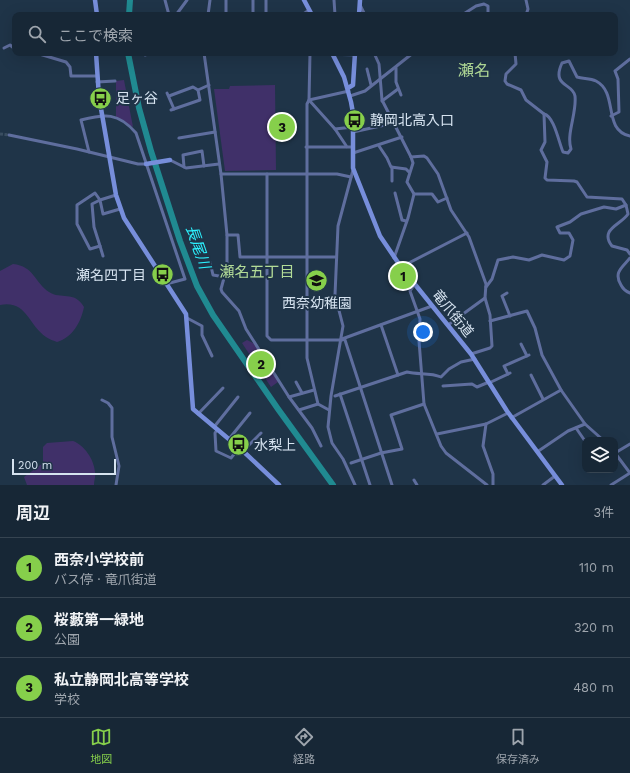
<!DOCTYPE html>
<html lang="ja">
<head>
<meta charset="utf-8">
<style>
  body { margin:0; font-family:"Work Sans","Noto Sans JP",sans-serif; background:#202f3e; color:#f1f3f6 }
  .controls { position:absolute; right:12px; bottom:12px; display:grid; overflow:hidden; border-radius:8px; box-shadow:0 4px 16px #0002 }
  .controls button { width:36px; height:36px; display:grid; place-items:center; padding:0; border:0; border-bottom:1px solid #364451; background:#172736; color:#f1f3f6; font:20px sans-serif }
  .scale { position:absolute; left:12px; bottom:10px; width:104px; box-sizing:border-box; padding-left:4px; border:2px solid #d6e3f0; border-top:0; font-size:11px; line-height:14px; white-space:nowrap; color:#d6e3f0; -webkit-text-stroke:3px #1f3448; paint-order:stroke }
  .you { position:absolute; left:423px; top:332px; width:14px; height:14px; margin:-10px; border:3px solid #fff; border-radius:50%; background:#1a73e8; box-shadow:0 0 0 6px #1a73e833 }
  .badge { display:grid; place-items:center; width:26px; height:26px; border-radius:50%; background:#86cf4b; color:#111; font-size:13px; font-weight:700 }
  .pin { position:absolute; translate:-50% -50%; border:2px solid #fff; box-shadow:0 1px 4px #0006 }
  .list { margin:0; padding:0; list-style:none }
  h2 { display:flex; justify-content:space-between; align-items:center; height:52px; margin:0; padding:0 16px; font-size:17px }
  h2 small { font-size:13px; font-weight:400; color:#9ea5ad }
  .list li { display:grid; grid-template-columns:26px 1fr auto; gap:12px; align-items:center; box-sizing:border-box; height:60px; padding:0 16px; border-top:1px solid #364451 }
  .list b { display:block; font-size:15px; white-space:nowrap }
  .list p { margin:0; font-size:13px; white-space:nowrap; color:#9ea5ad }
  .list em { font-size:13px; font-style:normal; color:#9ea5ad }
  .icon { flex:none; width:22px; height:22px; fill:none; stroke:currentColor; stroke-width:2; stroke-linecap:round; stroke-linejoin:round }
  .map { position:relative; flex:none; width:630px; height:485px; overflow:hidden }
  .search { position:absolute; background:#172736; box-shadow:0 4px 16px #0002; left:12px; right:12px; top:12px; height:44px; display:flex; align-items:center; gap:10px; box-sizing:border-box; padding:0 14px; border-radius:8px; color:#9ea5ad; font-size:15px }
  .sheet { height:232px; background:#172736 }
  nav { display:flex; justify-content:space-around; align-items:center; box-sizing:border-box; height:56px; border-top:1px solid #364451; background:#172736; font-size:11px; color:#9ea5ad }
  nav a { display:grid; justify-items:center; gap:2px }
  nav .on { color:#86cf4b }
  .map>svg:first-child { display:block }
  .green { fill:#403069 }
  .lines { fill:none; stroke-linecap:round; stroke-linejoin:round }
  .river { stroke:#208a91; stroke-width:6 }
  .street-tunnel { stroke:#3a4e61; stroke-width:3; stroke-dasharray:3 1.5; stroke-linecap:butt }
  .street { stroke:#5f6e9e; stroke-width:3 }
  .secondary { stroke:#778edb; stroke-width:4.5 }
  .labels { text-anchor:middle; stroke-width:4; stroke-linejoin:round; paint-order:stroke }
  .poi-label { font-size:14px; fill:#d6e3f0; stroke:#1f3448; text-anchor:start }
  .street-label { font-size:14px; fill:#d6e3f0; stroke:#1f3448 }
  .water-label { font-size:15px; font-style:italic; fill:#2cf2ff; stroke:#1f3448 }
  .neighbourhood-label { font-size:15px; fill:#b2db97; stroke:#1f3448 }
  .quarter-label { font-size:16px; fill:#b2db97; stroke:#1f3448 }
</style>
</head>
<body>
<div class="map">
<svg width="630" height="485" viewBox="0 0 630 485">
  <rect width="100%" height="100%" fill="#1f3448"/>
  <!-- green -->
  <g class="green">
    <path d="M124,80L133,127L116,117V81Z"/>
    <path d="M275,85L276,170L225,171L214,89H229L230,86Z"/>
    <path d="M13,264C34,266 35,283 49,292C61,300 74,290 84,307C81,322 73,337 57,342C54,341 49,339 46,337C28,325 27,300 0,305V271Z"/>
    <path d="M247,340L255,344L278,382L271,387L242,343Z"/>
    <path d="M73,441C84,445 94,459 95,472C96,476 94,480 94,485H27L24,477L43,463V447L47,443Z"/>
  </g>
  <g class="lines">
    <!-- river -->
    <g class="river">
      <path d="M129,15L130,0"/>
      <path d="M128,53L139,108L151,151L180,241L197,286L213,315L278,409L333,485"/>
    </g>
    <!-- street-tunnel -->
    <path class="street-tunnel" d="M0,134L9,135"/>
    <!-- street -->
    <g class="street">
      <path d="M165,0L169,15"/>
      <path d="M253,0V15"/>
      <path d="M334,0L335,15"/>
      <path d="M360,5L365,15"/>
      <path d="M176,15L187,0"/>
      <path d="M208,15L210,0"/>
      <path d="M226,15V0"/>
      <path d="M266,15V0"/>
      <path d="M302,15L309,10"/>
      <path d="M462,15L476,6L484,4L488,6V15"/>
      <path d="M526,15L528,9L526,0"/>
      <path d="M4,48L10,45L15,49"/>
      <path d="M19,53H34"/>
      <path d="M36,53L66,62L70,67L71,76H96"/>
      <path d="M204,53L221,174"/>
      <path d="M310,53L309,100L307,104V358L318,404L329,410"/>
      <path d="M374,53L379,64L382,100L411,157L424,156L427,158L438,174L451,210L469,237L486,284L485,298L490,315L492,346L490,348L471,354"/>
      <path d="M515,53L516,64L506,74L505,81L507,84L521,90L526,100L544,114L545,142L541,150L547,162L545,178L547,180L574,181L577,182L587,197L622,199L626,205L628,214C621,225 599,229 612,246L627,250L630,254"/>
      <path d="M204,54L244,53"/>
      <path d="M145,55L150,53"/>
      <path d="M396,68V82L401,95"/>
      <path d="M367,69L371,85"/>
      <path d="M97,82L115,81"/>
      <path d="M349,91L309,100L335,129L347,147H352"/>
      <path d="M167,93L174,109"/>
      <path d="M169,96L193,87L198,90"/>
      <path d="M350,96L365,91L413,53"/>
      <path d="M382,101L398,89"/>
      <path d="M171,110L200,100L198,90L209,85"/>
      <path d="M544,114C554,116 559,143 563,152L568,153L571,149C566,134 577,113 575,96C573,83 551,87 562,63L569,61L577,77C583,79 590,78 596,81C619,93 602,130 630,136"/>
      <path d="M611,116L619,112L618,79L615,71L630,59"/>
      <path d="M335,129L353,127"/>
      <path d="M353,132L394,123"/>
      <path d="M9,135L77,149L138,164H146"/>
      <path d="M179,138L215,132"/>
      <path d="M379,146L387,158L391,167L406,169L409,172"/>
      <path d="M306,147H346"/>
      <path d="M89,152L81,120C105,114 118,112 136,133L185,279L166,284"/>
      <path d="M353,153L402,137"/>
      <path d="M170,160L186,168L219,164"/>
      <path d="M184,167L183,155L202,151L204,166"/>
      <path d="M392,167V181"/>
      <path d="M353,170L338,226L335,295L343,326L331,396L328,427L332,443L343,459L355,485"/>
      <path d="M267,174V336L271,340H342"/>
      <path d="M395,193L402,220L406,221"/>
      <path d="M414,194H432L438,202L447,198"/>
      <path d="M116,195L100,200L95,193L77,205V224L90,249L100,246L94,227L92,204L100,200L103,214L120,209"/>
      <path d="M227,235V267L221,289L222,292L239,311L246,329L289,397L312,428L321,446"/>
      <path d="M100,246L103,256"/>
      <path d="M336,257H240L238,235H227L221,174H337L351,177"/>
      <path d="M394,258L408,218L414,194L407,182L413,163L411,157"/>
      <path d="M630,258C623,267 613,272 621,285C623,289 625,291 630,293"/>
      <path d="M210,262L213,275L225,277"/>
      <path d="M401,267L467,233"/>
      <path d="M415,284L410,291L420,319L419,341L424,404L441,446L446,453L487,485"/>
      <path d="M486,287L492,279L498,260L513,257L529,260L542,255L564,260L570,256L573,240L569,233H560L557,227L570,222L581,214L604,207L616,209L626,205"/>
      <path d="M507,293L502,296L510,316"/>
      <path d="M187,318L202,326V335L212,356"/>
      <path d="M490,321L527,311L535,328L542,355L561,390"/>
      <path d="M381,325L398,375"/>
      <path d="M448,325L485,298"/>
      <path d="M342,339L345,340L392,485"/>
      <path d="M342,339L432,306"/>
      <path d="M521,344L527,356"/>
      <path d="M508,374L504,366L529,355"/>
      <path d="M531,375L543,399"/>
      <path d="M296,382L302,393"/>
      <path d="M489,383L510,373"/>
      <path d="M443,386L472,384L477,387L489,382"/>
      <path d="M340,394L370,485"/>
      <path d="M335,396L407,372C418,375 430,372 441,377L449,369L461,362L475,359"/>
      <path d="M289,397L314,390"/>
      <path d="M102,400L108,403L112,408V437L119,466L116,485"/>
      <path d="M299,410L318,404"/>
      <path d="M198,414L223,388"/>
      <path d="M511,418L561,390L585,424L603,440"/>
      <path d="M486,424L483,446L493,474V485"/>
      <path d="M214,427L238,397"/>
      <path d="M576,428L585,441"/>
      <path d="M217,430L215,433L216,451L231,458L239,448"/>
      <path d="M437,434L486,424L508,413"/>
      <path d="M229,439L250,413"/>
      <path d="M243,451L261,433"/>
      <path d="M537,452L568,431L585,424"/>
      <path d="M615,453L630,473"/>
      <path d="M615,453L630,444"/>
      <path d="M351,463L381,453L402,449L391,415L424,404"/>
      <path d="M414,480L417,485"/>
      <path d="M543,485L555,476"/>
      <path d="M611,485L630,473"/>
    </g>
    <!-- secondary -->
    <g class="secondary">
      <path d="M95,0L97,15"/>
      <path d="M304,0L312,15"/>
      <path d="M359,15L360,0"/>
      <path d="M96,53L99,97L116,195L124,218L186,314L193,409L243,451L279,485"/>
      <path d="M303,53L355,54"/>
      <path d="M332,53L344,77L351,102L353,113V168L380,236L401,267L471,354L507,411L562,485"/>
      <path d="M348,88L353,85L355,53"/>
      <path d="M146,164L170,160"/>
    </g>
  </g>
  <!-- icons -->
  <defs>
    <symbol id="bus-disc" viewBox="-11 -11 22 22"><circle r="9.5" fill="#86cf4b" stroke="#1f3448"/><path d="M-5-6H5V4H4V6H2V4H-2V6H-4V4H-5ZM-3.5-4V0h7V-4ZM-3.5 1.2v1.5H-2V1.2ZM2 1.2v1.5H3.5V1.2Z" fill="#111"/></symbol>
    <symbol id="school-disc" viewBox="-11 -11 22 22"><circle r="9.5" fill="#86cf4b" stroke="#1f3448"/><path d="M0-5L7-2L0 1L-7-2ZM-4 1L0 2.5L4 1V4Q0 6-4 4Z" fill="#111"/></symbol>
  </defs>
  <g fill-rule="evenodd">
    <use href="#bus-disc" x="88" y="86" width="25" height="25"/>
    <use href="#bus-disc" x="342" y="108" width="25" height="25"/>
    <use href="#bus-disc" x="150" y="262" width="25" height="25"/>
    <use href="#school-disc" x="304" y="268" width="25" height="25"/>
    <use href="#bus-disc" x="226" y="432" width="25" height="25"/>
  </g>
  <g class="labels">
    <!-- poi labels -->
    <g class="poi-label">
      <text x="116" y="103">足ヶ谷</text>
      <text x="370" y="125">静岡北高入口</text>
      <text x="146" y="280" text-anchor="end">瀬名四丁目</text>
      <text x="317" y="308" text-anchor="middle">西奈幼稚園</text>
      <text x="254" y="450">水梨上</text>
    </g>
    <!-- street labels -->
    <g class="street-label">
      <text transform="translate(453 313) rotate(51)" y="5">竜爪街道</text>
    </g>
    <!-- water labels -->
    <g class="water-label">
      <text transform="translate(198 247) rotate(71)" y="5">長尾川</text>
    </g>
    <!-- neighbourhood labels -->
    <g class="neighbourhood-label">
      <text x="257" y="277">瀬名五丁目</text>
    </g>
    <!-- quarter labels -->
    <g class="quarter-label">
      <text x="474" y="76">瀬名</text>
    </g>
  </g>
</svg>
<div class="controls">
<button><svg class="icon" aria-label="layers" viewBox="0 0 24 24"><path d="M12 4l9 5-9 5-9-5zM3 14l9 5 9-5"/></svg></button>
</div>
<div class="scale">200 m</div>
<div class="you"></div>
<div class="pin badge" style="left:403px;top:276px">1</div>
<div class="pin badge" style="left:261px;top:364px">2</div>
<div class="pin badge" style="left:282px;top:127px">3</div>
<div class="search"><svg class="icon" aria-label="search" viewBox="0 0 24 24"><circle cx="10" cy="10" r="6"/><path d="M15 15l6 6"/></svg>ここで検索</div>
</div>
<section class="sheet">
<h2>周辺<small>3件</small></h2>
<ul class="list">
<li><span class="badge">1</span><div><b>西奈小学校前</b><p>バス停 · 竜爪街道</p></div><em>110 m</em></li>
<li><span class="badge">2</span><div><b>桜藪第一緑地</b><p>公園</p></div><em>320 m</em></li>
<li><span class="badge">3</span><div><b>私立静岡北高等学校</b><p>学校</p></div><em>480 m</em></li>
</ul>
</section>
<nav>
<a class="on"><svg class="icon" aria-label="map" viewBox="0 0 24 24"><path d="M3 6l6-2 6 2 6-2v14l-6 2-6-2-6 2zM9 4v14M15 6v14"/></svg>地図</a>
<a><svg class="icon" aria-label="directions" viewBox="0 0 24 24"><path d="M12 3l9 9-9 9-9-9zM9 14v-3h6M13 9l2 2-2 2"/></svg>経路</a>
<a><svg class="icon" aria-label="saved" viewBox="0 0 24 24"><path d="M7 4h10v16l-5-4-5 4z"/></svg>保存済み</a>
</nav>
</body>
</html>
